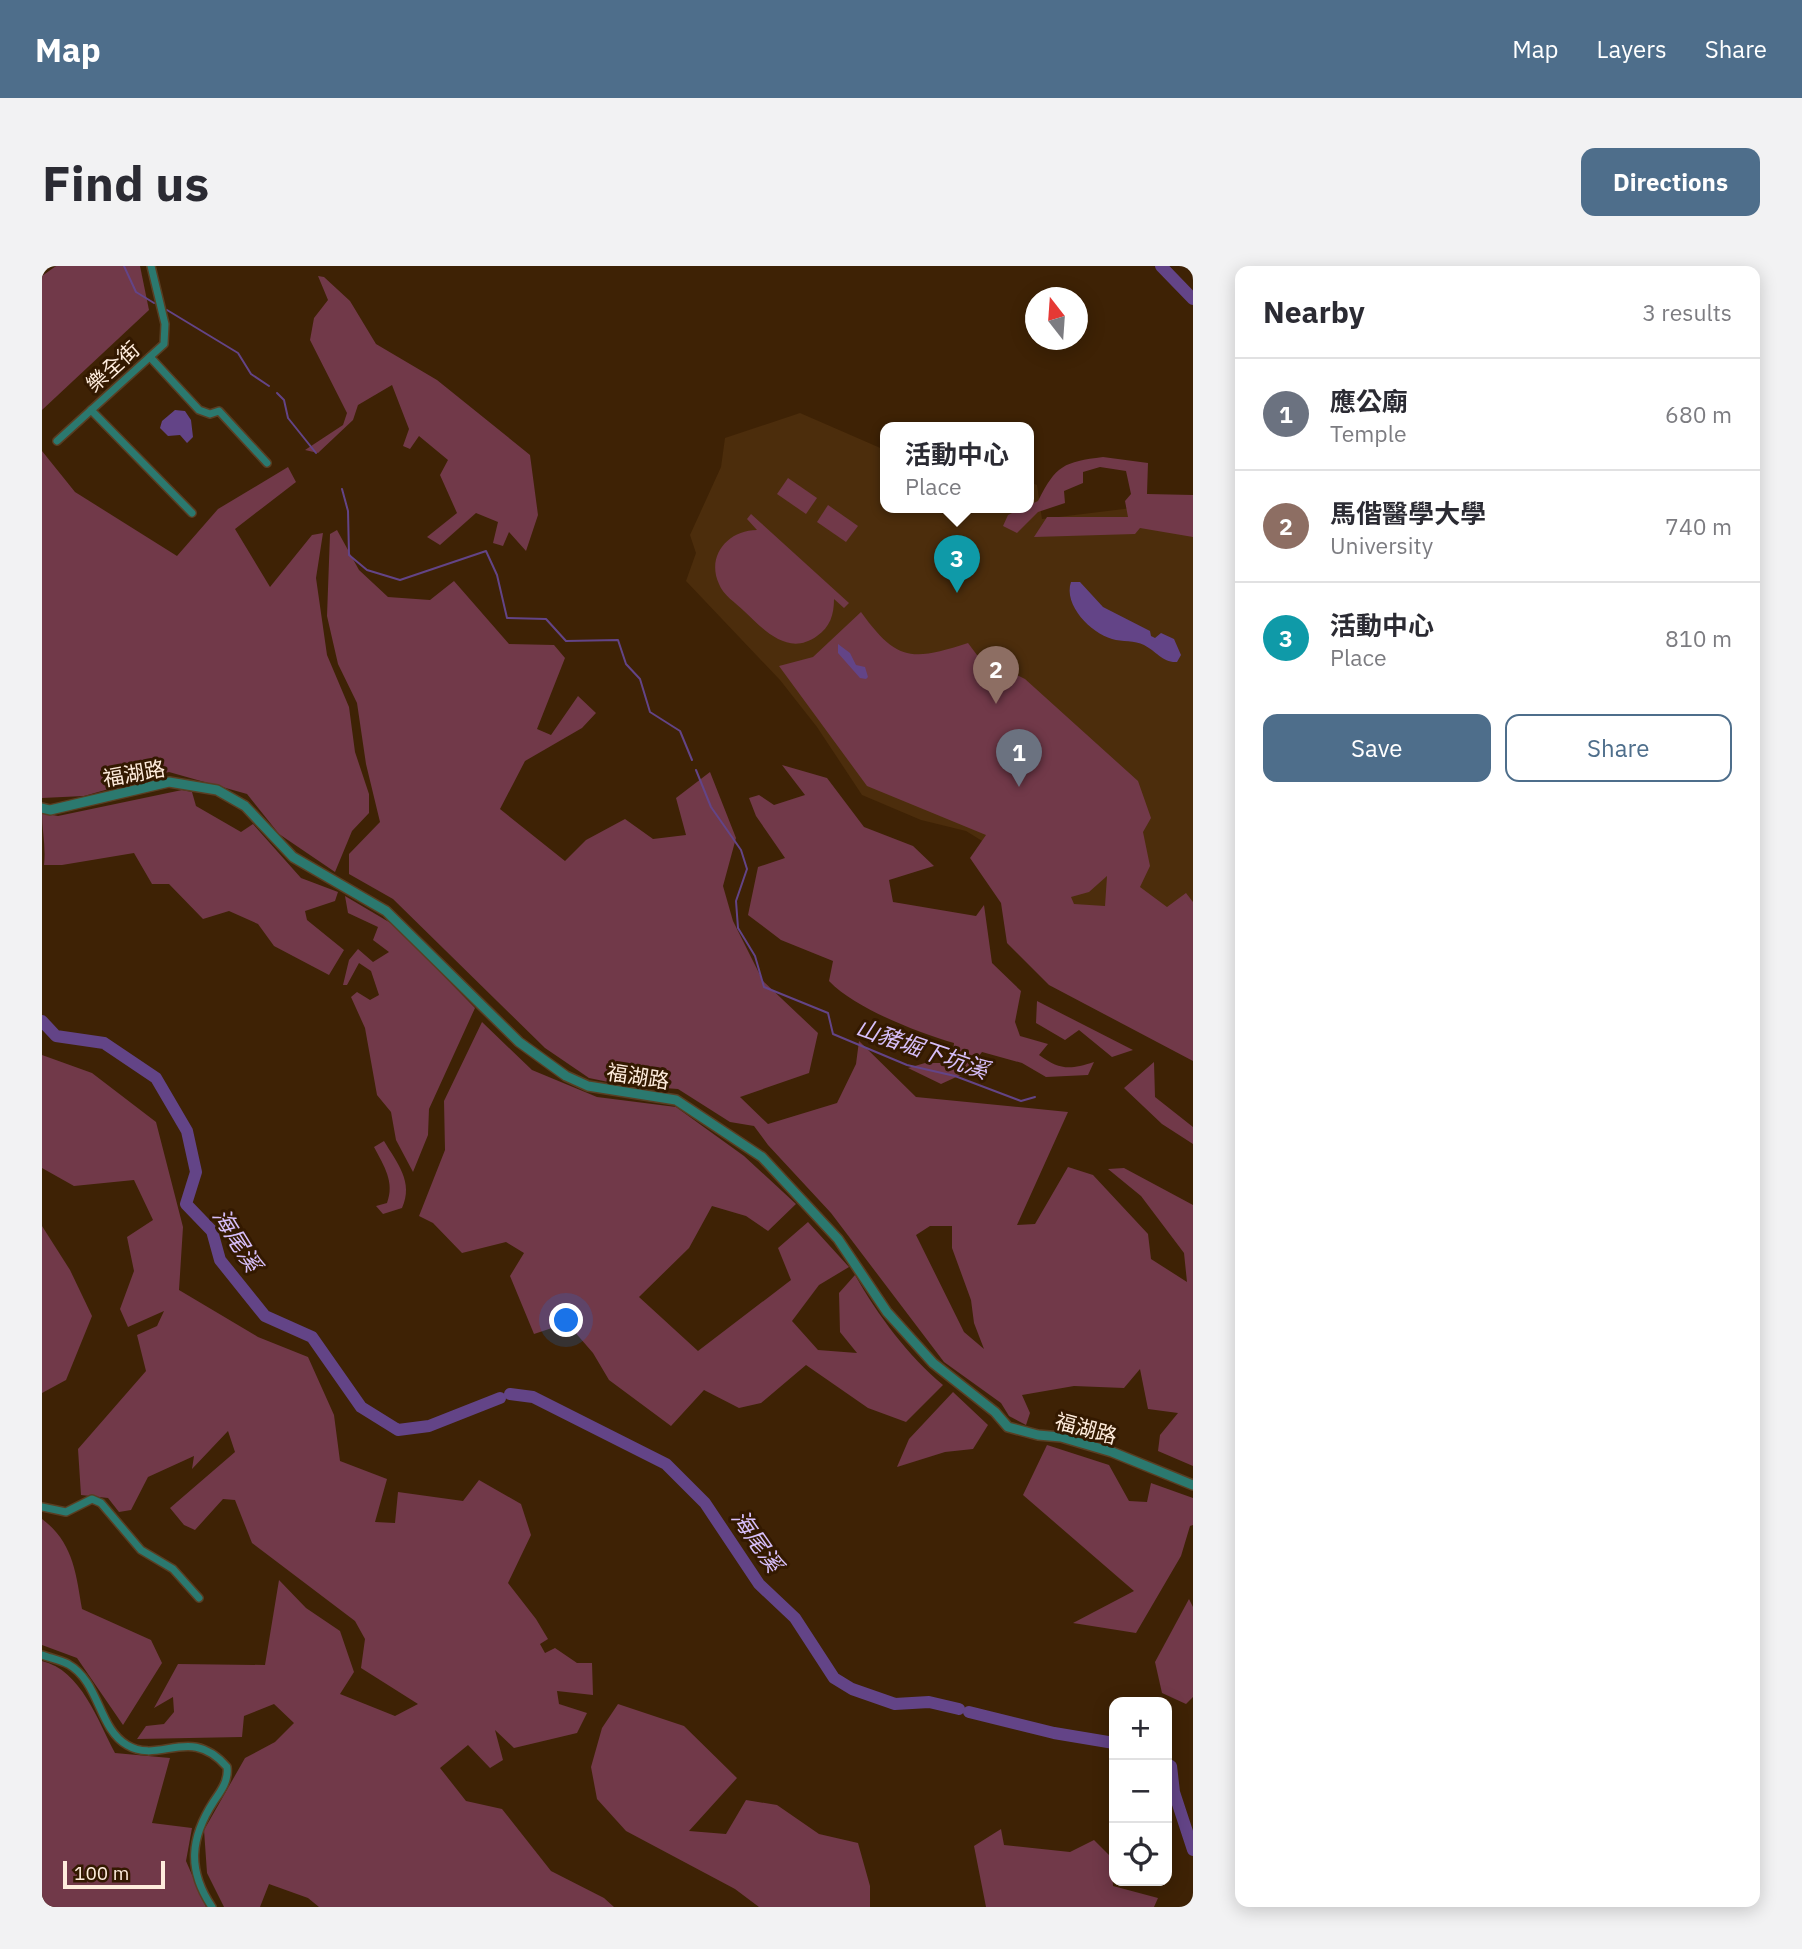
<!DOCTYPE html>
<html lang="en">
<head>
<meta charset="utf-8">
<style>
  body { margin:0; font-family:"IBM Plex Sans","Noto Sans TC",sans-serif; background:#f2f2f3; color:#2b2b33 }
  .controls { position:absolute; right:21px; bottom:21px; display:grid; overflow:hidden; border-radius:14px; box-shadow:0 4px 18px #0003 }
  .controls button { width:63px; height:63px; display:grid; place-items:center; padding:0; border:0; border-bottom:2px solid #e1e1e2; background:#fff; color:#2b2b33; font:35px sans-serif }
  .compass { position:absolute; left:983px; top:21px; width:63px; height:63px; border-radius:50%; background:#fff; box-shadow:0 4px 18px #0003; rotate:343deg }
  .scale { position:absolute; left:21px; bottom:18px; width:102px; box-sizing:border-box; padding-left:7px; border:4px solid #feecdc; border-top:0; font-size:19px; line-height:24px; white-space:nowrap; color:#feecdc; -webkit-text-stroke:5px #331900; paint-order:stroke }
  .you { position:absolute; left:525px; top:1055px; width:24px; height:24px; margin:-18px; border:5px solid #fff; border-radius:50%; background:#1a73e8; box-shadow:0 0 0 10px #1a73e833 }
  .badge { display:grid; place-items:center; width:46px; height:46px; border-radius:50%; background:#4e6e8b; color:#fff; font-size:23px; font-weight:700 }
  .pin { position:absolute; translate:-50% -58px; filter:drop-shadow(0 2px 4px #0008) }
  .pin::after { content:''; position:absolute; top:37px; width:24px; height:21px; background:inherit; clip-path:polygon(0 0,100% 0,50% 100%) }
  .popup { position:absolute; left:838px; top:156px; width:154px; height:91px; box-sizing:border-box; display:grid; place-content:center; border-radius:14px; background:#fff; filter:drop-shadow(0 2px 5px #0005); font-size:23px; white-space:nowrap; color:#7c7c81 }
  .popup b { font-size:26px; color:#2b2b33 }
  .popup::after { content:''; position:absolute; left:50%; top:100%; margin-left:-14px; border:14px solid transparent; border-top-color:#fff }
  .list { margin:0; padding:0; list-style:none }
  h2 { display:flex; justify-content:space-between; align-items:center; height:91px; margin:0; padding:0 28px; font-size:30px }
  h2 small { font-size:23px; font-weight:400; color:#7c7c81 }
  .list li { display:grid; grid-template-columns:46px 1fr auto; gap:21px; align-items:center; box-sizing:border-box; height:112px; padding:0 28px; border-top:2px solid #e1e1e2 }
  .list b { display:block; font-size:26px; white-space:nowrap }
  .list p { margin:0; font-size:23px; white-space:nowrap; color:#7c7c81 }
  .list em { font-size:23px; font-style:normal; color:#7c7c81 }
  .actions { display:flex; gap:14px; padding:21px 28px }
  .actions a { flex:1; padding:16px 0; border:2px solid #4e6e8b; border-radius:14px; text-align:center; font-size:24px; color:#4e6e8b }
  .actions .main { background:#4e6e8b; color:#fff }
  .icon { flex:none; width:38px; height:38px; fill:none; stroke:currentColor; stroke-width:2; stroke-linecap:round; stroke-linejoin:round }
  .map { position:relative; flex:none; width:1151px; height:1641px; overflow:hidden; border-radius:14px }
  header { display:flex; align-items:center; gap:42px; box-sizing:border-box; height:98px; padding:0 35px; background:#4e6e8b; color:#fff }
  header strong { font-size:33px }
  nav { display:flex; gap:38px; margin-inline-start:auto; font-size:24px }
  .intro { display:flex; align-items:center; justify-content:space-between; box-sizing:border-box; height:168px; padding:0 42px }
  h1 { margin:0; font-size:49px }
  .button { padding:18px 32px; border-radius:14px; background:#4e6e8b; color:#fff; font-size:24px; font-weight:700 }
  main { display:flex; gap:42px; padding:0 42px }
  aside { flex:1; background:#fff; border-radius:14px; box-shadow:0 4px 18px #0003 }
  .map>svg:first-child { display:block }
  .built { fill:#4c2d0c }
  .green { fill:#713949; fill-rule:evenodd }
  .water { fill:#634487 }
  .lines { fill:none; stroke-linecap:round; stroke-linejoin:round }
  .stream { stroke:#634487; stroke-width:2 }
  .river { stroke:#634487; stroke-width:12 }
  .minor-casing { stroke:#593e23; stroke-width:10 }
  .tertiary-casing { stroke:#593e23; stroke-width:12 }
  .minor { stroke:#2b796f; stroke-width:7 }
  .tertiary { stroke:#2b796f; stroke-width:9 }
  .labels { text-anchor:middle; stroke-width:6; stroke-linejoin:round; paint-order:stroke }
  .street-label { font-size:21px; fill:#feecdc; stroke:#331900 }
  .water-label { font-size:23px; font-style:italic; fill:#d7bffa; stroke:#331900 }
</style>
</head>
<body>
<header>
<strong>Map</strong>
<nav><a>Map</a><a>Layers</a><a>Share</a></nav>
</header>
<div class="intro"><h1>Find us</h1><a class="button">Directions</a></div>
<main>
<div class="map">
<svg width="1151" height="1641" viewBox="0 0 1151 1641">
  <rect width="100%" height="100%" fill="#3e2205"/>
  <!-- built -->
  <path class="built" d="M758,147L843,184V241H987V216L995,219L1000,253L1098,241H1151V703L1042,680L971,594L924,565L879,554L820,529L775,461L738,414L644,315L654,287L648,269L679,201L683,172Z"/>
  <!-- green -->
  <g class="green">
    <path d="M14,0H98L107,44L0,144V10Z"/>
    <path d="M276,10L282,11L308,35L334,78L395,114L488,189L496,249L484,285L467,266L461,280L451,277L456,256L434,247L398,279L385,271L415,247L398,209L406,194L377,170L368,183L361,180L367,163L350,119L316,139L311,154L276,187L263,184L301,159L305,147L268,74L272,52L286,34Z"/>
    <path d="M0,185L33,226L135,290L176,243L246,201L254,216L193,263L228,321L270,269L281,267L274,312L285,389L307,441L313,486L327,528V547L310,565L293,606L237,568L205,528L127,506L42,530L0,532Z"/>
    <path d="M1061,191L1106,197L1105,228L1151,229V271L1098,262L1093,268L992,271L1005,251H1086L1083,235L1089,228L1084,205L1058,201L1041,206V217L1022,225L1023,237L996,246L975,267L961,260L966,249L996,235C1014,199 1022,196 1061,191Z"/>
    <path d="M746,212L775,232L764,248L735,228Z"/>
    <path d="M786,239L816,260L804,276L775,256Z"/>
    <path d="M709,248L807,337L802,342L792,333C792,349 788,361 775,370C746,391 722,364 702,345C694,337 681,329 677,318C664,290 686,264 715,264L705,253Z"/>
    <path d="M295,264L317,304L346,331L388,334L412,315L467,378L512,379L523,392L495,463L509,469L536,430L554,447L540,462L483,495L458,543L523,595L544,574L583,553L611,573L644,569L634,532L668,506L694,572L681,620L691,655L721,715L776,767L767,807L698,831L726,858L795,837L814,798L817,775L874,831L1026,846L975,959L993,958L1026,901L1051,909L1106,968L1109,993L1145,1016L1142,987L1099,930L1066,903L1082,902L1151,939V1200L1116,1185L1118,1169L1136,1147L1106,1143L1098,1103L1082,1122L1032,1120L980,1129L988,1147L984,1159L967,1150L959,1137L902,1096L789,947L726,879L712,860L688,856L636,823L581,819L547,812L503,782L351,633L307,608V588L338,556L324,498L315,437L296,398L285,350L288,268ZM888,960H910V982L929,1034L932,1057L942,1083L922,1066L874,969Z"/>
    <path d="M819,346C855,396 870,395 926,377L935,389L983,413L1096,515L1109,552L1101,566L1108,600L1098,621L1125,641L1144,627L1151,636V795L1007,719L965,677L959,637L928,592L944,569L825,520L737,400L771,391ZM1065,610L1063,640L1032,638L1029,631L1047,626Z"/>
    <path d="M740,499L785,512L822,561L871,580L892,600L847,614L851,636L934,650L942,639L950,697L979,725L973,756L978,770L1006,778L997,789C1018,804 1027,804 1052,796L1046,809L1004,811L980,797L940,786L923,807L899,818L866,802L883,797H910L912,777C875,766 814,743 787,715L791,695L739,674L706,649L716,601L743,592L714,550L707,532L717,529L732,539L763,529Z"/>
    <path d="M140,524L150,526L154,540L199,566L211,558L259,612L296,626L293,635L263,645L265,654L302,684L287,709L232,680L216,658L187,645L161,653L127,618H110L92,587L20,599H2C4,580 0,565 0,547L16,550Z"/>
    <path d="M303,630L352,659L433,742L387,843L386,869L371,906L354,874L349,846L335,829L323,762L309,731L315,726L328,734L337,729L329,705L317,697L305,719H301L307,694L316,683L331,696L347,686L331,674L336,661L306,647Z"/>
    <path d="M995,735L1091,784L1070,791L1037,764L1023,774L994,757Z"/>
    <path d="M440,756L490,804L555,831L634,841L702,890L754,938L726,965L704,950L670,940L647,982L597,1031L656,1085L749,1014L736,982L766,956L807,1001L777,1019L750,1055L776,1084L815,1087L798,1066L797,1027L813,1009C835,1048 867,1091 901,1119L864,1156L826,1142L764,1099L719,1137L697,1142L662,1124L629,1160L567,1114L551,1087L525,1057L492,1068L468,1010L482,987L464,976L420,987L391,957L377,950L403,884L402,835Z"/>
    <path d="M0,789L50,807L114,856L141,961L137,1024L216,1071L266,1091L292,1149L298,1195L345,1213L333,1256L353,1257L356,1226L421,1235L437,1214L479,1238L489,1269L466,1317L494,1353L506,1373L498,1378L503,1387L513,1382L535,1397H550L551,1429L515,1425L517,1438L545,1447L535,1467L472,1482L453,1464L461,1494L448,1502L426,1479L398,1502L424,1535L460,1543L509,1605L562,1632L572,1641H277L266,1632L227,1618L218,1641H182L165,1607L162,1564L203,1492L233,1476L252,1457L232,1438L202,1450L200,1471L95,1473L104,1460L122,1458L132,1446L131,1431L112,1442L136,1398L223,1399L237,1314L264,1342L298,1365L312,1406L298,1428L353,1450L376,1438L319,1402L323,1373L313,1355L210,1277L193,1234L181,1233L153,1264L142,1259L128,1242L193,1186L186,1165L150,1203L152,1190L106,1211L89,1244L77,1246L66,1232L39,1229L36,1183L104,1105L95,1069L115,1060L122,1045L86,1061L78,1043L92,1005L85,971L111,954L92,914L32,920L0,902Z"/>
    <path d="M1112,796L1113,831L1151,861V878L1120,858L1082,822Z"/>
    <path d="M342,875C355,897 372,916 360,942L341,948L334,940L345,937C353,916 342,900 332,881Z"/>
    <path d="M0,960L28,1004L50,1050L24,1114L0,1127Z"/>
    <path d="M911,1126L946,1159L931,1183L903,1186L855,1201L867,1173Z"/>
    <path d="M1005,1179L1067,1199L1087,1235L1105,1236L1109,1217L1151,1232V1259L1148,1260L1139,1290L1094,1367L1031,1357L1092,1325L981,1229Z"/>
    <path d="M0,1253C31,1276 34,1307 40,1343L109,1374L120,1397L81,1459L35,1392L0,1379Z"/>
    <path d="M1147,1333L1151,1341V1431L1144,1438L1120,1427L1113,1396Z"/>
    <path d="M0,1395C39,1404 56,1455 73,1487L128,1492L110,1557L150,1562L144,1595L164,1641H0Z"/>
    <path d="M576,1438L642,1460L695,1512L647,1565L684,1568L704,1534L735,1539L777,1568L816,1577L828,1620V1641H717L693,1623L584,1565L555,1533L549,1501L560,1462Z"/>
    <path d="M959,1563L962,1579L1028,1586L1052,1574L1069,1591L1071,1620L1116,1632L1112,1641H944L932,1580Z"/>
  </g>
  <!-- water -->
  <g class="water">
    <path d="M133,144L143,145L149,154L151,171L145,177L138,169L126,170L118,162L120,155Z"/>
    <path d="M1029,316H1038L1061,341L1108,365L1109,370L1113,372L1119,367L1132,373L1139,389L1135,396C1121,397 1114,385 1102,379C1093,374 1080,376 1070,373C1049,367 1021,339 1029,316Z"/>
    <path d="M796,378L808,387L814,399L823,401L826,411L824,413L818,412L796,387Z"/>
  </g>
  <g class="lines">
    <!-- stream -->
    <g class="stream">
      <path d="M82,0L94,26L112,37"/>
      <path d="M125,44L196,87L209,108L227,120"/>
      <path d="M235,127L242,134L246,152L274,187"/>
      <path d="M300,223L306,245L307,289L325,304L358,314L444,285L455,309L465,352L504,353L524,375L576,374L584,398L598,413L608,446L638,465L650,494"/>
      <path d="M654,504L669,541L699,584L705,603L694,635L696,662L713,690L722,721L786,747L791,768L865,799L913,810L979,835L993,831"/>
    </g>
    <!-- river -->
    <g class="river">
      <path d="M1119,0L1151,33"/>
      <path d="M0,755L14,770L62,777L114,812L145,865L154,906L144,938L170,965L178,994L223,1050L270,1071L319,1141L356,1164L387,1160L458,1132"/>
      <path d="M468,1128L491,1131L624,1198L663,1237L717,1318L753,1352L792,1412L810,1423L853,1438L887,1436L917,1443"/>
      <path d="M927,1446L1012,1467L1072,1477"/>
      <path d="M1125,1498L1129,1500L1132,1526L1151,1584"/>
    </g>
    <defs>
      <g id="minor">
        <path d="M108,91L157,144L168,148L177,145L225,197"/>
        <path d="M49,144L150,247"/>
        <path d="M15,175L122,78L123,58L109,0"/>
        <path d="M0,1241L24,1246L50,1233L59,1237L99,1284L131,1303L157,1332"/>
        <path d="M0,1389C8,1392 18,1394 26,1398C58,1416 56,1462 85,1479C118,1499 148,1458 185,1501C187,1514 179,1525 172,1535C148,1572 145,1604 170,1641"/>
      </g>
      <path id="tertiary" d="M0,542L8,544L127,516L175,524L203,540L251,591L344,645L477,776L524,810L546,820L634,834L720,891L796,973L845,1046L891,1097L953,1146L966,1161L996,1169L1019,1171L1070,1186L1151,1219"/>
    </defs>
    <!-- minor casing -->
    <use href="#minor" class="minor-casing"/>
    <!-- tertiary casing -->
    <use href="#tertiary" class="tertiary-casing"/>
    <!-- minor -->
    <use href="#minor" class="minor"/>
    <!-- tertiary -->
    <use href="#tertiary" class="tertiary"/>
  </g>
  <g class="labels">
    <!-- street labels -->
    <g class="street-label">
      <text transform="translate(71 101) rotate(-42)" y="7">樂全街</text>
      <text transform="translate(92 508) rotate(-10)" y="7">福湖路</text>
      <text transform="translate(596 811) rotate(9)" y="7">福湖路</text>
      <text transform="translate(1044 1163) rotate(15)" y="7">福湖路</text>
    </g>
    <!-- water labels -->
    <g class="water-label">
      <text transform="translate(880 783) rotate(19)" y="8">山豬堀下坑溪</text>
      <text transform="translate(195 974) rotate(58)" y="8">海尾溪</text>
      <text transform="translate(715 1275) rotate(55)" y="8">海尾溪</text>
    </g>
  </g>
</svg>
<div class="controls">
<button>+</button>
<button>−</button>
<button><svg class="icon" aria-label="locate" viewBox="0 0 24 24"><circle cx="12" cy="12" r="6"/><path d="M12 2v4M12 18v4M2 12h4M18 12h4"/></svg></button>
</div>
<svg class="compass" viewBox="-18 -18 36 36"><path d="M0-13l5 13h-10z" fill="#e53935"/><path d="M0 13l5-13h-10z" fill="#7c7c81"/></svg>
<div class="scale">100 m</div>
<div class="you"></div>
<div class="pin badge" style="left:977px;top:521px;background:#6b7280">1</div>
<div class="pin badge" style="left:954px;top:438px;background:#8d6e63">2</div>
<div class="pin badge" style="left:915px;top:327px;background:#0f9aa8">3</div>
<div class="popup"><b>活動中心</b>Place</div>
</div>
<aside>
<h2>Nearby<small>3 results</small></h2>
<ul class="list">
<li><span class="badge" style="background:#6b7280">1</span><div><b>應公廟</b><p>Temple</p></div><em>680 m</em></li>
<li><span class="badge" style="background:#8d6e63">2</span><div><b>馬偕醫學大學</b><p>University</p></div><em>740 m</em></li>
<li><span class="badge" style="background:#0f9aa8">3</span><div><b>活動中心</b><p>Place</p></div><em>810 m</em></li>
</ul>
<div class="actions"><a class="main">Save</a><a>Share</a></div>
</aside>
</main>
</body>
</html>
